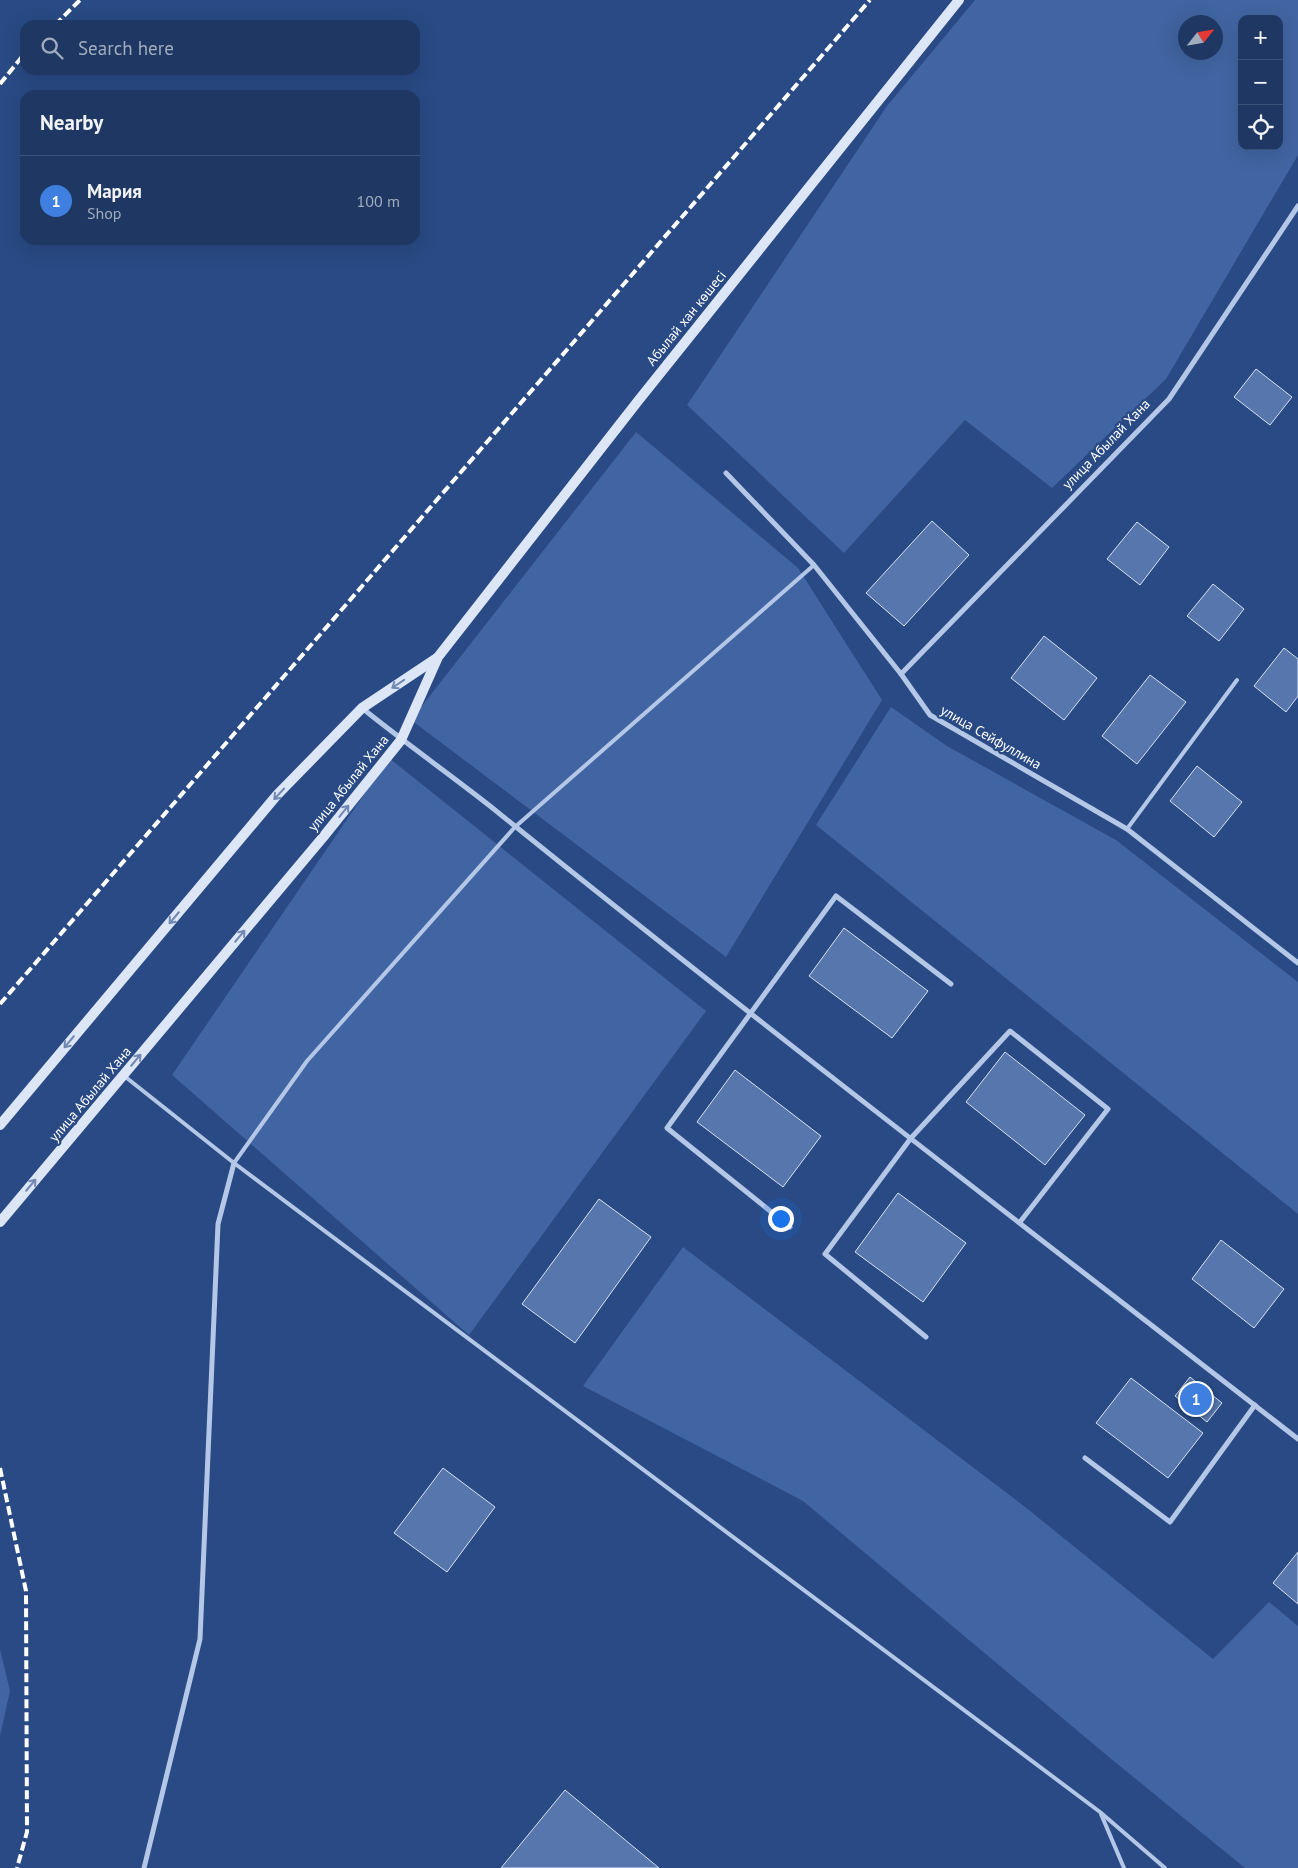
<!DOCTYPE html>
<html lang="en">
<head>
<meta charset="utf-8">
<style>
  body { margin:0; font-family:"PT Sans",sans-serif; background:#2c436c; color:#f1f3f6 }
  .controls { position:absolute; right:15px; top:15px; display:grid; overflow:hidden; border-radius:10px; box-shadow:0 5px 20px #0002 }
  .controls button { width:45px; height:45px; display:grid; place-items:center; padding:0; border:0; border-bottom:1px solid #3c5278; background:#1f3863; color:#f1f3f6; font:25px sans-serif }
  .compass { position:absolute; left:1178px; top:15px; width:45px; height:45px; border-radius:50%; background:#1f3863; box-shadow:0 5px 20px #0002; rotate:59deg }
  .you { position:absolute; left:780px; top:1218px; width:18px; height:18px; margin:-12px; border:4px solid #fff; border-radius:50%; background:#1a73e8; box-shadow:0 0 0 8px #1a73e833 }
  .badge { display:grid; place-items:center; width:32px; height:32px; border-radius:50%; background:#eed67b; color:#fff; font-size:16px; font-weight:700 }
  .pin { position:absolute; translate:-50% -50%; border:2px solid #fff; box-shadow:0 1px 5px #0006 }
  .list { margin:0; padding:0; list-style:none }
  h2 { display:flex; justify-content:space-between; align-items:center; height:65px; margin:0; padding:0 20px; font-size:21px }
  h2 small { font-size:16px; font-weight:400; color:#a1acbe }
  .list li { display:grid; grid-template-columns:32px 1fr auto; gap:15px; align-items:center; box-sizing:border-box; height:90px; padding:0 20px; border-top:1px solid #3c5278 }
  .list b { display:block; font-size:19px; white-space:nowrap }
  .list p { margin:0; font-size:16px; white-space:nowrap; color:#a1acbe }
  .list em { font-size:16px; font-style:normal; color:#a1acbe }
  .icon { flex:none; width:28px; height:28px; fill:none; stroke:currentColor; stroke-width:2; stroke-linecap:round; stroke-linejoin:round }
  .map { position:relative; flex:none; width:1298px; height:1868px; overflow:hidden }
  .search { position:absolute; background:#1f3863; box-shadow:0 5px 20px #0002; left:20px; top:20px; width:400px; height:55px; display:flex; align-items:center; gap:12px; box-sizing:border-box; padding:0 18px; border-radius:15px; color:#a1acbe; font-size:19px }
  .panel { position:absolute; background:#1f3863; box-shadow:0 5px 20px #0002; left:20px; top:90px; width:400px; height:155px; border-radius:15px }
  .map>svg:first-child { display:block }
  .green { fill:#4165a2; fill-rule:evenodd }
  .building { fill:#5676ad; stroke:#d7e2f6 }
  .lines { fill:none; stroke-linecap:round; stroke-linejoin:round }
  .lane { stroke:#b4c7e7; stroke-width:4 }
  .street { stroke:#b4c7e7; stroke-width:5 }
  .secondary { stroke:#dde6f6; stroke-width:10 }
  .rail { stroke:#fff; stroke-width:4; stroke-dasharray:9 4; stroke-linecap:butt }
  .oneway { stroke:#7188b2 }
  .labels { text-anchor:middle; stroke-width:4.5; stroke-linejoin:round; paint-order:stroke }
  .street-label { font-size:14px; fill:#fff; stroke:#294a84 }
</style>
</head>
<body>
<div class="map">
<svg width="1298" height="1868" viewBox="0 0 1298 1868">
  <rect width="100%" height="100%" fill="#294a84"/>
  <!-- green -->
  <g class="green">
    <path d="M975,0H1298V155L1166,379L1052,488L965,420L844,553L687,405L887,106ZM1242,19H1279V146H1242ZM1216,22V52H1186V22Z"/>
    <path d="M636,432L798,568L882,700L726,957L411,720Z"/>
    <path d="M891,707L947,746L1116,840L1298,982V1214L816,825Z"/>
    <path d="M389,758L706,1011L469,1335L172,1075Z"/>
    <path d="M683,1247L1024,1506L1213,1659L1269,1602L1298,1626V1868H1245L1110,1758L803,1501L583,1386Z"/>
    <path d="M0,1649L10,1691L0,1736Z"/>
  </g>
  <!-- building -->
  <g class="building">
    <path d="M1256,369L1292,397L1270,425L1234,397Z"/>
    <path d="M932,521L969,555L904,626L866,593Z"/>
    <path d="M1137,522L1169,547L1140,585L1107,559Z"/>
    <path d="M1213,584L1244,609L1219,641L1187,616Z"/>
    <path d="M1044,636L1097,678L1064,720L1011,678Z"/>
    <path d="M1284,648L1298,659V696L1286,712L1254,686Z"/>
    <path d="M1150,675L1186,702L1137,764L1102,736Z"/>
    <path d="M1197,766L1242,802L1214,837L1170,801Z"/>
    <path d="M844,928L928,991L892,1038L809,976Z"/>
    <path d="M1005,1052L1085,1115L1045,1165L966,1102Z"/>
    <path d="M735,1070L821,1136L783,1187L697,1122Z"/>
    <path d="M898,1193L966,1243L923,1302L855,1252Z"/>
    <path d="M599,1199L651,1237L575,1343L522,1304Z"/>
    <path d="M1221,1240L1284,1289L1254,1328L1192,1279Z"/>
    <path d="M1190,1377L1222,1403L1207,1422L1175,1396Z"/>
    <path d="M1131,1378L1203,1433L1168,1478L1096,1423Z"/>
    <path d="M443,1468L495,1507L447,1572L394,1533Z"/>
    <path d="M1298,1552V1604L1273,1583Z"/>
    <path d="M565,1790L659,1868H501Z"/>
  </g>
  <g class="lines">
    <!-- lane -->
    <g class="lane">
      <path d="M1127,829L1237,680"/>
      <path d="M123,1075L234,1163L1100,1812L1165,1868"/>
      <path d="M234,1163L307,1061L515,827L814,565"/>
      <path d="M1101,1814L1124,1868"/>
    </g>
    <!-- street -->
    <g class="street">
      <path d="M726,473L814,565L901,674L930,715L1127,829L1298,963"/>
      <path d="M901,674L1169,399L1298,206"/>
      <path d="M362,708C404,742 448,773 490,806C756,1021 1028,1229 1298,1439"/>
      <path d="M790,1227L667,1128L836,896L951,984"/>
      <path d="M926,1337L825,1254L911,1138L1010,1031L1108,1109L1020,1222"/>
      <path d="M1085,1458L1170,1522L1255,1405"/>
      <path d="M144,1868L200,1639L218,1224L234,1163"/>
    </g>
    <!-- secondary -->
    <g class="secondary">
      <path d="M0,1125L277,795L362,708L437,658"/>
      <path d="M0,1222L324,836L401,740L438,657L638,401L959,0"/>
    </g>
    <!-- rail -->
    <g class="rail">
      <path d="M55,25L80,0"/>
      <path d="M0,84L25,53"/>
      <path d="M0,1004L870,0"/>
      <path d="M0,1468L26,1591L27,1832L17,1868"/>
    </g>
  </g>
  <!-- one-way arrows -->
  <defs><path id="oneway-shaft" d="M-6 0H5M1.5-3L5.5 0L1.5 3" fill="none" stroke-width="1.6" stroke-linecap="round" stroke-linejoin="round" transform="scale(1.25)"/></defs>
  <g class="oneway">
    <use href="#oneway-shaft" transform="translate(398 684) rotate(146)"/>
    <use href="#oneway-shaft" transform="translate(279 794) rotate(133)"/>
    <use href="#oneway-shaft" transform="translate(344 811) rotate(-51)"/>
    <use href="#oneway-shaft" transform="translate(174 918) rotate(130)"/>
    <use href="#oneway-shaft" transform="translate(240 936) rotate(-50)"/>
    <use href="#oneway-shaft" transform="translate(69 1042) rotate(130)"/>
    <use href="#oneway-shaft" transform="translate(136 1060) rotate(-50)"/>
    <use href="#oneway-shaft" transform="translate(31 1185) rotate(-50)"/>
  </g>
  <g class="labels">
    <!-- street labels -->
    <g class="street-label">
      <text transform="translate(686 318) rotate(-51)" y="5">Абылай хан көшесі</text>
      <text transform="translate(1106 444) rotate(-46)" y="5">улица Абылай Хана</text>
      <text transform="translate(991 737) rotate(30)" y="5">улица Сейфуллина</text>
      <text transform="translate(348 783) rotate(-51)" y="5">улица Абылай Хана</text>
      <text transform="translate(90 1094) rotate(-50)" y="5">улица Абылай Хана</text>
    </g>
  </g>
</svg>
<div class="controls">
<button>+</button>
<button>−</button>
<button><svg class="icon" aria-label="locate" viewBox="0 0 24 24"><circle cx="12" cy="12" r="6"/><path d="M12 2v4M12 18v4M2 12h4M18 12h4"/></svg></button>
</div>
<svg class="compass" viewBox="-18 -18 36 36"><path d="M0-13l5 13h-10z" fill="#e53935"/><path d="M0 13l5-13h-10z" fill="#a1acbe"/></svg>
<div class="you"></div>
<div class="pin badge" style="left:1196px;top:1399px;background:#3f7fe0">1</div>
<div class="search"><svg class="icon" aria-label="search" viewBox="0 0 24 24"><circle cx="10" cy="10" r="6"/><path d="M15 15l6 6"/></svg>Search here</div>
<section class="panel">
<h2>Nearby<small></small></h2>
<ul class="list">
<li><span class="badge" style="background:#3f7fe0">1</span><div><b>Мария</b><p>Shop</p></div><em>100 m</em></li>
</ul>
</section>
</div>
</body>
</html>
